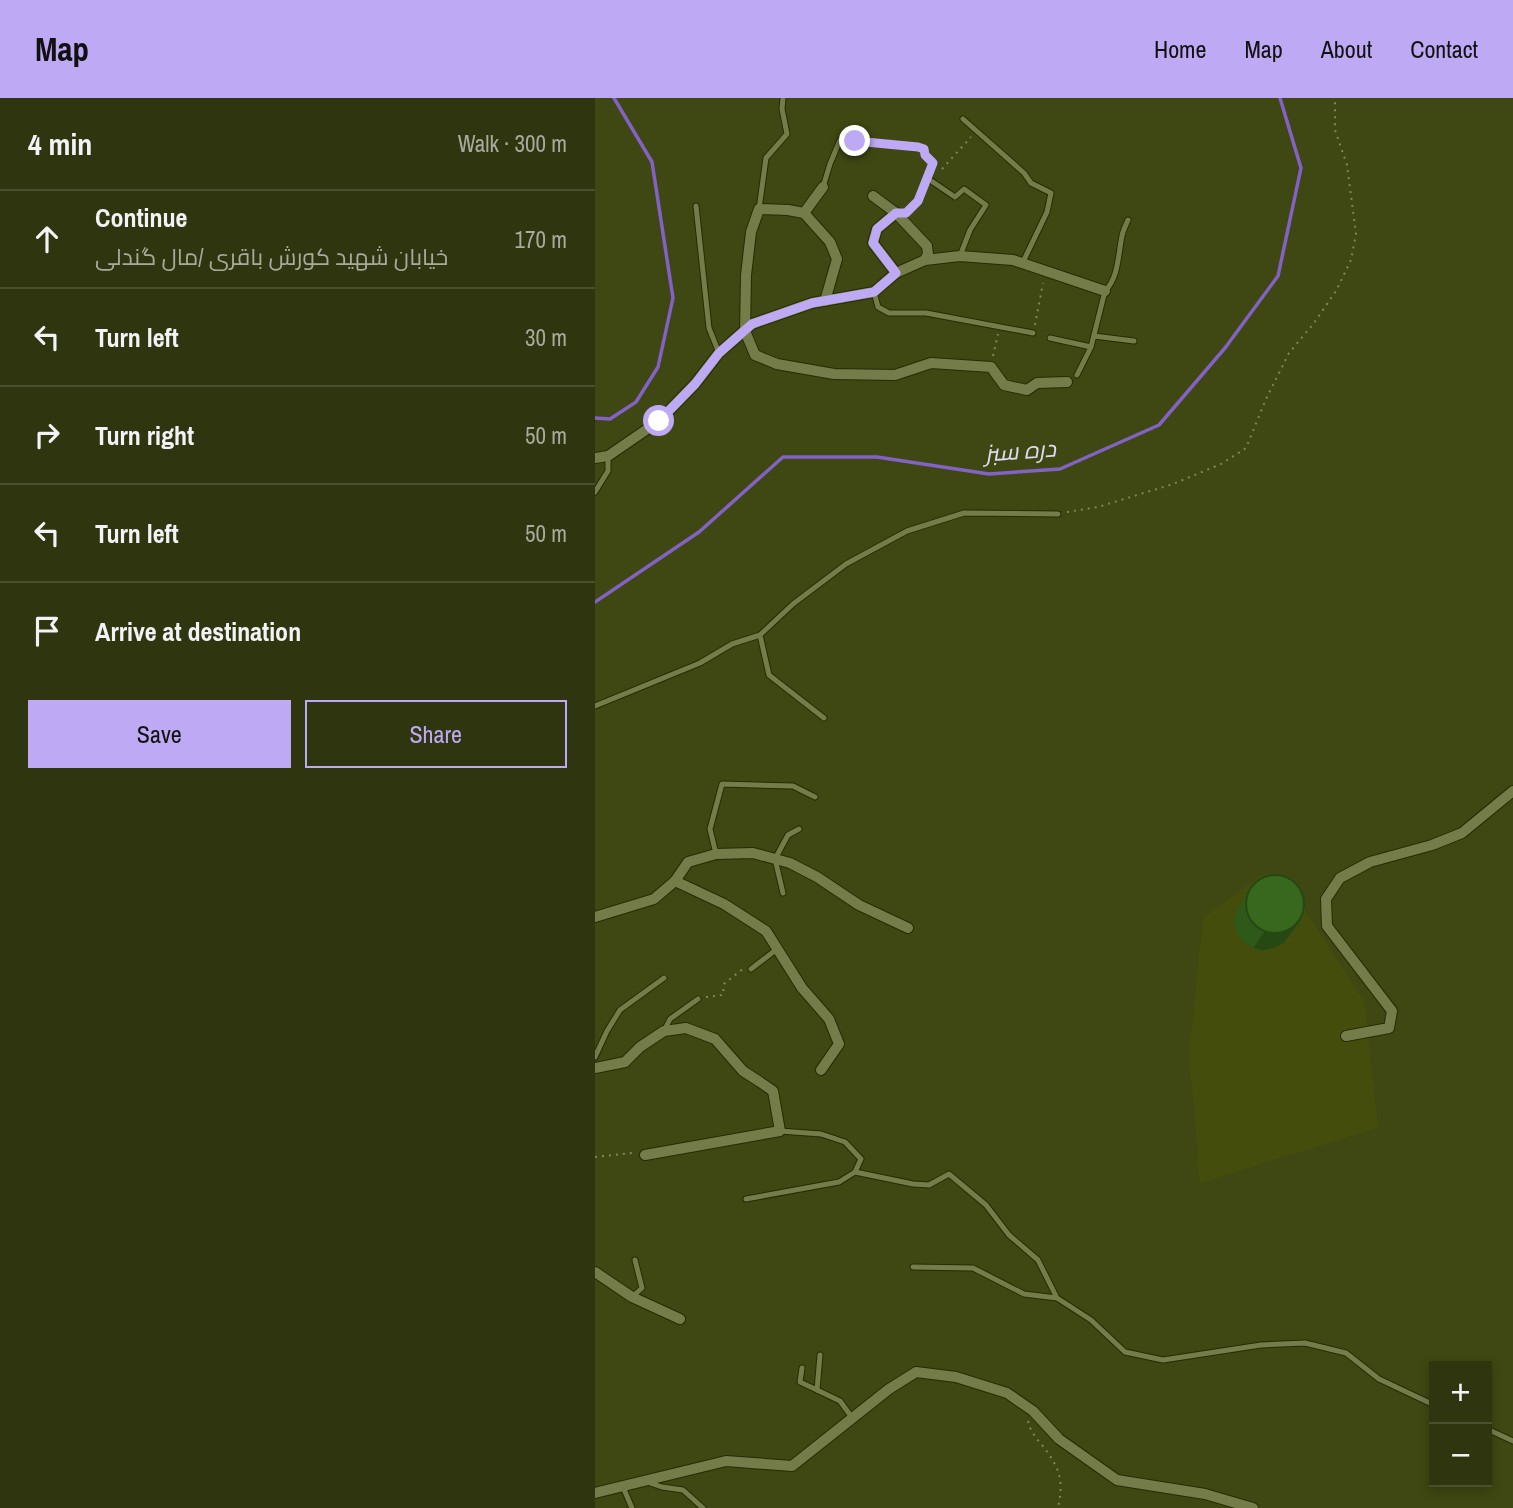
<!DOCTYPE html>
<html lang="en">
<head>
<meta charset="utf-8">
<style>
  body { margin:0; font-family:"Archivo Narrow",Cairo,sans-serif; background:#3b401c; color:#f1f3f6 }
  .controls { position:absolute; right:21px; bottom:21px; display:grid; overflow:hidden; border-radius:0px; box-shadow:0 4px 10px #0003 }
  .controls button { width:63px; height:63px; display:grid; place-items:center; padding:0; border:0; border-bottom:2px solid #4a502e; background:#2f350e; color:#f1f3f6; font:35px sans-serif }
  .stop { position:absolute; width:21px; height:21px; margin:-16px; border:5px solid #bea9f4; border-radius:50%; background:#fff }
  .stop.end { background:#bea9f4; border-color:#fff; box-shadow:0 2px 7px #0008 }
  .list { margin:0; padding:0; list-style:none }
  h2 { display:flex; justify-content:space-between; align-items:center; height:91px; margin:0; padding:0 28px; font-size:30px }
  h2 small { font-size:23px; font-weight:400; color:#a7ab9e }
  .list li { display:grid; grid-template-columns:46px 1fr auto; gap:21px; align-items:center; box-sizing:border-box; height:98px; padding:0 28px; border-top:2px solid #4a502e }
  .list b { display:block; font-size:26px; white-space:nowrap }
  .list p { margin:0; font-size:23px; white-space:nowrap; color:#a7ab9e }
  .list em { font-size:23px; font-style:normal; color:#a7ab9e }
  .actions { display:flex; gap:14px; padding:21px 28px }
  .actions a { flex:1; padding:16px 0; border:2px solid #bea9f4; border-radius:0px; text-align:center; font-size:24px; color:#bea9f4 }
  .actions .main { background:#bea9f4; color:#111 }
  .icon { flex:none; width:38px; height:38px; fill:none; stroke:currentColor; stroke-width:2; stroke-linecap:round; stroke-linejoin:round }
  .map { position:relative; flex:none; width:918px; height:1410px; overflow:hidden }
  header { display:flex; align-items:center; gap:42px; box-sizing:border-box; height:98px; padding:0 35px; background:#bea9f4; color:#111 }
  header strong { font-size:33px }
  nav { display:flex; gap:38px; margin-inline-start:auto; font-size:24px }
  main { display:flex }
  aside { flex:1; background:#2f350e }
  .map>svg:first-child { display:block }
  .built { fill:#454d0d }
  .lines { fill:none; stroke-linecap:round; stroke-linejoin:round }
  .stream { stroke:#8362c5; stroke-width:3.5 }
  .service-casing { stroke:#262c04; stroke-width:7 }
  .minor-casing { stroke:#262c04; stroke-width:12 }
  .path { stroke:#7f875b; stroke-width:2; stroke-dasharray:2 5; stroke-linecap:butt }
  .service { stroke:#747d49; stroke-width:5 }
  .minor { stroke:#747d49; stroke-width:10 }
  .wall { fill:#2f5919 }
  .shaded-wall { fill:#264914 }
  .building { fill:#37681d; stroke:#264914; stroke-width:2 }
  .route { stroke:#bea9f4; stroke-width:9 }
  .labels { text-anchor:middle; stroke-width:5; stroke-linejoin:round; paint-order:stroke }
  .water-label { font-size:24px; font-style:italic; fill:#e0daf4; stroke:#3f4712 }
</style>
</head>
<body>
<header>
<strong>Map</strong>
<nav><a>Home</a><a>Map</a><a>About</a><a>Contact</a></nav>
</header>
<main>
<aside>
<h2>4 min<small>Walk · 300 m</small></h2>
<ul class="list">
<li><svg class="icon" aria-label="ahead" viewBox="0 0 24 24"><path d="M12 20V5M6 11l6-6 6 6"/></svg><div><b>Continue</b><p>خیابان شهید کورش باقری /مال گندلی</p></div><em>170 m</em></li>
<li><svg class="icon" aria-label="left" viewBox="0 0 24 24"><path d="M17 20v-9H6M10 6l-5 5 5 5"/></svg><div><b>Turn left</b></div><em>30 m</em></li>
<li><svg class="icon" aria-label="right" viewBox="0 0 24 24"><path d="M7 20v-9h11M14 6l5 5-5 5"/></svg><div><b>Turn right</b></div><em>50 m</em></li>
<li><svg class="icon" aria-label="left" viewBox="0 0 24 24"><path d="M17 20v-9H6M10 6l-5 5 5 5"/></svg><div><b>Turn left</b></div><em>50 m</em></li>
<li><svg class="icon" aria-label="arrive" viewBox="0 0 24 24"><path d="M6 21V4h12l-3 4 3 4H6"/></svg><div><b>Arrive at destination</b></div></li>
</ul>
<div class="actions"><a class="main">Save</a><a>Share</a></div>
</aside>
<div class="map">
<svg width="918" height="1410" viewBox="0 0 918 1410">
  <rect width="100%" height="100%" fill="#3f4712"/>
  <!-- built -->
  <path class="built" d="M666,777L702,799L770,905L783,1030L605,1085L594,956L608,820Z"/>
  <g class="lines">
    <!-- stream -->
    <g class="stream">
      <path d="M0,320L15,321L41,304L63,269L78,200L57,64L19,0"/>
      <path d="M0,504L104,434L188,359H282L394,376L465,371L564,327L630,250L683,178L706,70L685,0"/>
    </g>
    <defs>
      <g id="service">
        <path d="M368,21L429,75L436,85L456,95L452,114L427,166"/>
        <path d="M332,80L360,99L369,91L391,107L375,132L365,158"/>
        <path d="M228,89L235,66L245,42L323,49"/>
        <path d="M101,108L114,230L124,255"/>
        <path d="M164,111L171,60L192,36L187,11L188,0"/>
        <path d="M304,115H311L322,103L339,65"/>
        <path d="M279,194L283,209L294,215H331L438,235"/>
        <path d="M499,238L539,243"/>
        <path d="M455,240L496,249L510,193C524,179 523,156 527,138C528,132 531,127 533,122"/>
        <path d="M482,277L496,249"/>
        <path d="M0,394L13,373V359"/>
        <path d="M165,537L174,577L229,620"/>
        <path d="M0,608L105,565L137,546L165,537L198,506L251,466L312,433L369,415L463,416"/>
        <path d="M121,756L115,731L127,686L198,688L220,699"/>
        <path d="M188,795L180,761L193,737L204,731"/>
        <path d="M156,871L182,851"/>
        <path d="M69,933L75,921L103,901"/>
        <path d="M0,959L12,933L25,912L69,880"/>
        <path d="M185,1033L226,1036L250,1044L266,1061L260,1074L318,1086L334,1087L354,1076L391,1107L414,1137L443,1162L462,1200L496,1222L530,1254L568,1262L666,1247L710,1245L751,1255L784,1281L839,1307"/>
        <path d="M151,1101L244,1084L260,1074"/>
        <path d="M318,1169L378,1170L429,1196L462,1200"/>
        <path d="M37,1199L47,1190L40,1162"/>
        <path d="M225,1257L222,1292L245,1303L258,1321"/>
        <path d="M207,1270L205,1284L222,1292"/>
        <path d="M892,1331L918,1343"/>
        <path d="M52,1384L67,1389L88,1392L108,1410"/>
        <path d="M28,1389L37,1410"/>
      </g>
      <g id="minor">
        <path d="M228,89L209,115L193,112L164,111L156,134L151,177L150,233L160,257L182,266L239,276L300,277L336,265L396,269L409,287L432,292L442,285L472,284"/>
        <path d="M278,98L301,115L282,131L278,145L301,175"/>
        <path d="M209,115L235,144L242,161L230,203"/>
        <path d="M301,115L332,148L333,156L330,162"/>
        <path d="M0,360L13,358L64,323L100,286L124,255L157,226L217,205L279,194L301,175L330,162L365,158L418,162L510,193"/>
        <path d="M80,783L93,764L121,756L158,755L195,765L222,779L264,807L313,830"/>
        <path d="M0,819L59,801L80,783L129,806L171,833L207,890L234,921L244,946L226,972"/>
        <path d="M751,938L794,930L797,913L732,828L731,801L745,780L775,764L837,747L867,735L918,693"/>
        <path d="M0,970L30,964L45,949L69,933L91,930L120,941L148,973L165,984L178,993L185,1033L50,1057"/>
        <path d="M0,1174L37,1199L85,1221"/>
        <path d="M0,1395L131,1363L197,1368L294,1291L321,1274L361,1279L412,1295L438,1313L464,1341L522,1382L610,1396L658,1410"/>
      </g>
    </defs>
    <!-- service casing -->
    <use href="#service" class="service-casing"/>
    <!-- minor casing -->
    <use href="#minor" class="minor-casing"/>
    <!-- path -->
    <g class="path">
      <path d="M347,71L376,39"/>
      <path d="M440,227L448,185"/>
      <path d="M398,258L403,236"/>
      <path d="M472,414L503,409L578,386L626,366L651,350L671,301L694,255L719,225L741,193L756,162L761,136L752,67L740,32V0"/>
      <path d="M111,899L128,897L129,886L149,870"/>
      <path d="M0,1059L37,1055"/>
      <path d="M433,1323C435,1333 441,1340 447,1347C465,1370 469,1382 463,1410"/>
    </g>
    <!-- service -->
    <use href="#service" class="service"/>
    <!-- minor -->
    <use href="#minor" class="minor"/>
  </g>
  <!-- wall -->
  <path class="wall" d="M657,788L707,820L689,845L679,850L668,852L658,850L648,844L642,835L639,825L641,814Z"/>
  <!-- shaded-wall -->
  <path class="shaded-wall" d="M707,820L689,845L679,850L668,852L658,850L669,834Z"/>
  <!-- building -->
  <circle class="building" cx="680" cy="806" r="29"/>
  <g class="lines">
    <!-- route -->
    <path class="route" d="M64,323L100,286L124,255L157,226L217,205L279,194L301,175L278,145L282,131L301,115H311L323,103L338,65L330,57L329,51L323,49L260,43"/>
  </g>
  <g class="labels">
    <!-- water labels -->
    <g class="water-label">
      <text transform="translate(425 353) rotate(-4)" y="8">دره سبز</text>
    </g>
  </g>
</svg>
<div class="controls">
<button>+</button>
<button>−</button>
</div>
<div class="stop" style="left:64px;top:323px"></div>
<div class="stop end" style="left:260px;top:43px"></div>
</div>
</main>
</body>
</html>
